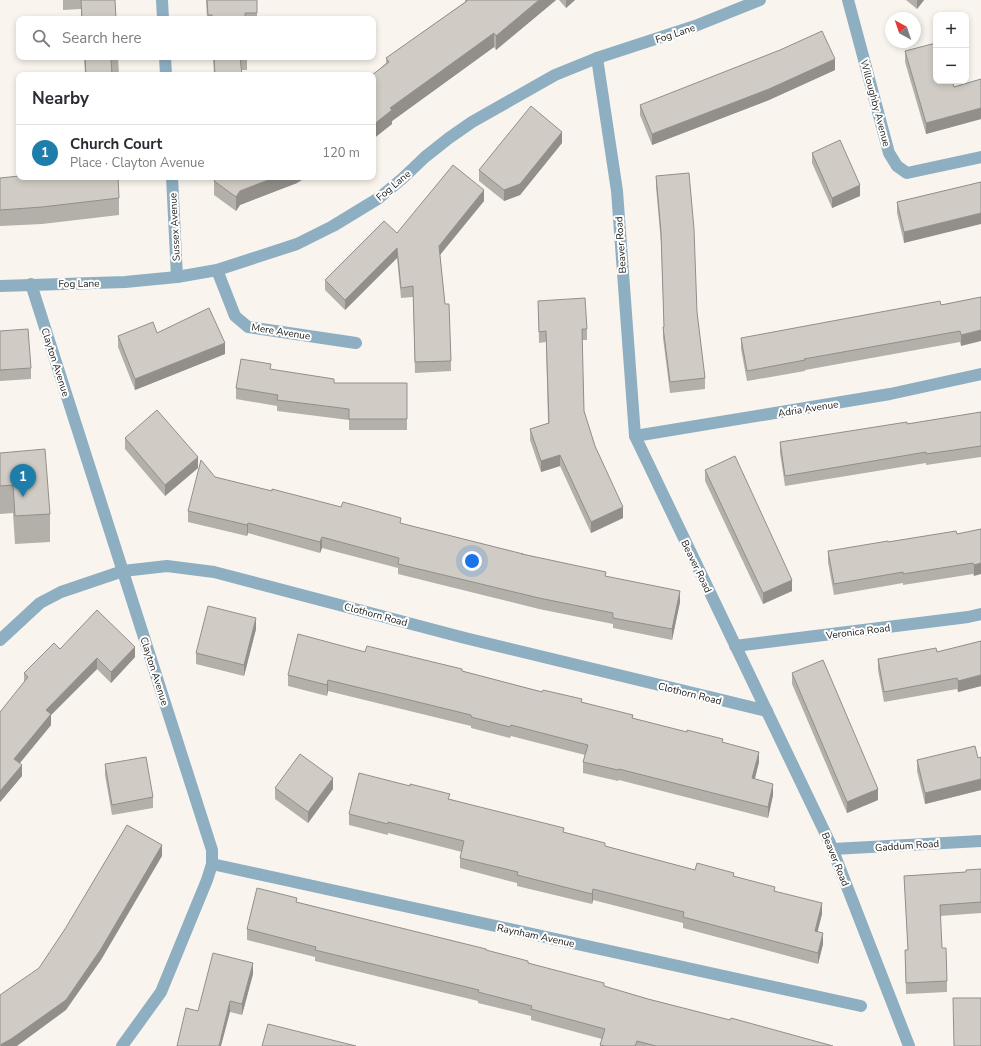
<!DOCTYPE html>
<html lang="en">
<head>
<meta charset="utf-8">
<style>
  body { margin:0; font-family:"Nunito Sans",sans-serif; background:#f7f7f7; color:#2b2b33 }
  .controls { position:absolute; right:12px; top:12px; display:grid; overflow:hidden; border-radius:8px; box-shadow:0 2px 6px #0003 }
  .controls button { width:36px; height:36px; display:grid; place-items:center; padding:0; border:0; border-bottom:1px solid #e1e1e2; background:#fff; color:#2b2b33; font:20px sans-serif }
  .compass { position:absolute; left:885px; top:12px; width:36px; height:36px; border-radius:50%; background:#fff; box-shadow:0 2px 6px #0003; rotate:320deg }
  .you { position:absolute; left:472px; top:561px; width:14px; height:14px; margin:-10px; border:3px solid #fff; border-radius:50%; background:#1a73e8; box-shadow:0 0 0 6px #1a73e833 }
  .badge { display:grid; place-items:center; width:26px; height:26px; border-radius:50%; background:#1e7daa; color:#fff; font-size:13px; font-weight:700 }
  .pin { position:absolute; translate:-50% -33px; filter:drop-shadow(0 1px 2px #0008) }
  .pin::after { content:''; position:absolute; top:21px; width:14px; height:12px; background:inherit; clip-path:polygon(0 0,100% 0,50% 100%) }
  .list { margin:0; padding:0; list-style:none }
  h2 { display:flex; justify-content:space-between; align-items:center; height:52px; margin:0; padding:0 16px; font-size:17px }
  h2 small { font-size:13px; font-weight:400; color:#7c7c81 }
  .list li { display:grid; grid-template-columns:26px 1fr auto; gap:12px; align-items:center; box-sizing:border-box; height:56px; padding:0 16px; border-top:1px solid #e1e1e2 }
  .list b { display:block; font-size:15px; white-space:nowrap }
  .list p { margin:0; font-size:13px; white-space:nowrap; color:#7c7c81 }
  .list em { font-size:13px; font-style:normal; color:#7c7c81 }
  .icon { flex:none; width:22px; height:22px; fill:none; stroke:currentColor; stroke-width:2; stroke-linecap:round; stroke-linejoin:round }
  .map { position:relative; flex:none; width:981px; height:1046px; overflow:hidden }
  .search { position:absolute; background:#fff; box-shadow:0 2px 6px #0003; left:16px; top:16px; width:360px; height:44px; display:flex; align-items:center; gap:10px; box-sizing:border-box; padding:0 14px; border-radius:8px; color:#7c7c81; font-size:15px }
  .panel { position:absolute; background:#fff; box-shadow:0 2px 6px #0003; left:16px; top:72px; width:360px; height:108px; border-radius:8px }
  .map>svg:first-child { display:block }
  .lines { fill:none; stroke-linecap:round; stroke-linejoin:round }
  .minor { stroke:#8eaec2; stroke-width:12 }
  .wall { fill:#b3afa9 }
  .shaded-wall { fill:#928f8a }
  .building { fill:#d0ccc5; stroke:#928f8a }
  .labels { text-anchor:middle; stroke-width:4; stroke-linejoin:round; paint-order:stroke }
  .street-label { font-size:10px; fill:#191816; stroke:#fff }
</style>
</head>
<body>
<div class="map">
<svg width="981" height="1046" viewBox="0 0 981 1046">
  <rect width="100%" height="100%" fill="#f9f5ee"/>
  <g class="lines">
    <!-- minor -->
    <g class="minor">
      <path d="M162,0L163,19"/>
      <path d="M848,0L889,153L897,166L907,173L981,157"/>
      <path d="M165,57L166,75"/>
      <path d="M597,58L617,191L635,436L830,843L909,1046"/>
      <path d="M172,177L177,277"/>
      <path d="M217,270L235,316L248,327L356,343"/>
      <path d="M31,284L212,850V864L207,880L161,992L122,1046"/>
      <path d="M0,286L125,282L177,277L217,270L297,244L333,226L379,198L403,178L425,157L449,138L472,122L555,75L597,58L695,26L760,0"/>
      <path d="M635,436L890,394L981,374"/>
      <path d="M0,640L40,603L61,592L123,571L167,566L214,572L465,638L767,711"/>
      <path d="M735,646L968,617L981,614"/>
      <path d="M833,849L981,841"/>
      <path d="M212,864L861,1006"/>
    </g>
  </g>
  <!-- wall -->
  <g class="wall">
    <path d="M63,0H115L116,19H81V9L63,10Z"/>
    <path d="M206,0H257V19H207Z"/>
    <path d="M465,0H556L496,50L494,47L392,121V124L373,139V75L386,63V58L465,2Z"/>
    <path d="M559,0H575L566,8Z"/>
    <path d="M906,0H924L917,9Z"/>
    <path d="M905,51L954,87L981,79V119L926,134L905,62Z"/>
    <path d="M84,57H118L119,75H85Z"/>
    <path d="M213,57H247V70H242V75H214Z"/>
    <path d="M835,70L769,100L652,145L640,115V105Z"/>
    <path d="M562,143L520,195L504,201L479,181V170Z"/>
    <path d="M812,153L860,196L832,208L812,163Z"/>
    <path d="M656,176L697,312L705,378V389L670,393L663,338V327H664L661,243L656,187Z"/>
    <path d="M0,178L119,198V215L42,224L0,226Z"/>
    <path d="M214,181L297,183L240,205L236,211L214,195Z"/>
    <path d="M981,182L904,243L897,213V202Z"/>
    <path d="M484,201L440,255L451,361V371L415,373L413,297L401,298L397,258L345,310L325,290V280L397,233Z"/>
    <path d="M981,297L961,346L960,342L805,370V371L747,381L741,349V338L941,305Z"/>
    <path d="M538,301L587,329V340H582L584,411L595,446L623,518L591,533L560,466L541,472L530,440V429L548,423L546,342L539,343Z"/>
    <path d="M0,331L31,368V379L0,381Z"/>
    <path d="M157,333L225,354L135,390L118,347V336Z"/>
    <path d="M271,370L334,383H407V430H349V420L277,411V406L236,399V388Z"/>
    <path d="M981,412V457L926,465V463L785,486L780,453V442L907,424Z"/>
    <path d="M125,438L198,468L165,496L125,449Z"/>
    <path d="M0,453L50,514V542L15,544L13,513L0,514Z"/>
    <path d="M705,470L792,591L763,604L705,481Z"/>
    <path d="M215,477L523,554L606,576L680,602L672,640L613,628V624L539,609L398,574V568L322,548L320,553L248,533L247,536L188,522V511Z"/>
    <path d="M981,529L974,576L973,574L903,585V583L834,595L828,562V551L888,542L957,534Z"/>
    <path d="M256,629L244,676L196,664V653Z"/>
    <path d="M981,641V686L958,692L957,689L884,702L878,670V659L937,652Z"/>
    <path d="M60,649L135,657L111,683L97,669L51,715V725L20,763L22,776L0,802L24,682V673Z"/>
    <path d="M365,652L462,671L582,702L633,718L723,743L759,762L755,779L773,795L768,818L619,780L618,781L583,773V762L585,755L511,736L510,738L471,728V726L328,691L327,696L288,686V675Z"/>
    <path d="M792,673L878,800L847,813L792,684Z"/>
    <path d="M981,757V790L925,804L917,771V760L978,758Z"/>
    <path d="M105,764L153,797V808L112,815L105,775Z"/>
    <path d="M410,786L450,799L564,832L605,846L695,870L734,876L775,891L822,914L817,932L823,944L818,964L683,928V923L593,900L592,904L517,886V883L460,868V858L462,852L388,833V835L349,825V814Z"/>
    <path d="M275,788L333,789L308,823L275,799Z"/>
    <path d="M981,869V913L940,916L942,948L947,981V992L906,994L905,950H908L904,876L966,872Z"/>
    <path d="M297,902L486,950L604,986L648,999L730,1020L833,1046H600L602,1039L531,1020V1016L478,1003V1001L315,961V957L247,940V929Z"/>
    <path d="M253,974L242,1015L230,1012L198,1011Z"/>
  </g>
  <!-- shaded-wall -->
  <g class="shaded-wall">
    <path d="M539,0H556L496,50V36Z"/>
    <path d="M566,0H575L566,8Z"/>
    <path d="M917,0H924L917,9Z"/>
    <path d="M494,33V47L392,121V124L373,139V125L390,108Z"/>
    <path d="M835,59V70L769,100L652,145V134Z"/>
    <path d="M981,108V119L926,134V123Z"/>
    <path d="M562,132V143L520,195L504,201V190Z"/>
    <path d="M276,177H307L297,183L240,205L236,211V197L240,191Z"/>
    <path d="M860,185V196L832,208V198Z"/>
    <path d="M484,190V201L439,256V246Z"/>
    <path d="M981,213V224L904,243V232Z"/>
    <path d="M397,248V258L345,310V300Z"/>
    <path d="M981,330V341L961,346V335Z"/>
    <path d="M225,343V354L135,390V379Z"/>
    <path d="M560,455V466L541,472V461Z"/>
    <path d="M198,457V468L165,496V485Z"/>
    <path d="M623,507V518L591,533V522Z"/>
    <path d="M248,523V533L247,536V525Z"/>
    <path d="M322,537V548L320,553V542Z"/>
    <path d="M981,563V574L974,576V565Z"/>
    <path d="M792,580V591L763,604V593Z"/>
    <path d="M680,591V602L672,640V629Z"/>
    <path d="M256,618V629L244,676V665Z"/>
    <path d="M135,647V657L111,683V672Z"/>
    <path d="M97,658V669L51,715V725L14,770V759L46,710Z"/>
    <path d="M981,675V686L958,692V681Z"/>
    <path d="M328,680V691L327,696V685Z"/>
    <path d="M759,752V762L752,789V778Z"/>
    <path d="M22,765V776L0,802V791Z"/>
    <path d="M333,778V789L308,823V812Z"/>
    <path d="M981,779V790L925,804V793Z"/>
    <path d="M773,784V795L768,818V807Z"/>
    <path d="M878,789V800L847,813V802Z"/>
    <path d="M162,845V856L101,960L66,1010L17,1046H0Z"/>
    <path d="M593,889V900L592,904V894Z"/>
    <path d="M822,903V914L815,942V931Z"/>
    <path d="M823,933V944L818,964V953Z"/>
    <path d="M253,963V974L242,1015V1004Z"/>
    <path d="M230,1001V1012L221,1046H219Z"/>
  </g>
  <!-- building -->
  <g class="building">
    <path d="M81,0H115L116,19H82Z"/>
    <path d="M207,0H257V13H245V19H212V15H208Z"/>
    <path d="M467,0H539L496,36L494,33L390,108L392,110L373,125V75H372L389,62L386,58L467,1Z"/>
    <path d="M822,31L835,59L769,89L652,134L640,105L780,50Z"/>
    <path d="M936,43V81H952L954,87L981,79V108L926,123L905,51Z"/>
    <path d="M85,57H118L119,59H111L112,75H86Z"/>
    <path d="M214,57H240L242,75H215Z"/>
    <path d="M531,106L562,132L520,184L504,190L479,170Z"/>
    <path d="M840,140L860,185L832,198L812,153Z"/>
    <path d="M453,165L484,190L439,246L445,304H449L451,361L415,362L413,286L401,288L397,248L345,300L325,280L384,221L397,233Z"/>
    <path d="M689,173L694,229L697,312L705,378L670,382L663,327H664L661,232L656,176Z"/>
    <path d="M19,176V177H118L119,198L42,207L0,210V178Z"/>
    <path d="M217,177H276L240,191L236,197L214,181Z"/>
    <path d="M981,182V213L904,232L897,202Z"/>
    <path d="M981,297V330L961,335L960,331L804,359L805,360L747,371L741,338L940,301L941,305Z"/>
    <path d="M585,298L587,329H582L584,411L595,446L623,507L591,522L560,455L541,461L530,429L549,423L546,331L539,332L538,301Z"/>
    <path d="M209,308L225,343L135,379L118,336L153,322L157,333Z"/>
    <path d="M28,329L31,368L0,370V331Z"/>
    <path d="M241,359L271,364L270,369L334,379V383H407V419H349V409L277,400L278,395L236,388Z"/>
    <path d="M157,410L198,457L165,485L125,438Z"/>
    <path d="M981,412V446L926,454V452L785,476L780,442L907,422V424Z"/>
    <path d="M45,449L50,514L15,516L13,485L0,486V453Z"/>
    <path d="M735,456L792,580L763,593L705,470Z"/>
    <path d="M201,460L215,477L272,491V489L341,507L343,502L401,518L400,523L523,554H522L606,572L605,576L680,591L672,629L613,618V613L539,598L398,564L399,558L322,537L320,542L248,523L247,525L188,511Z"/>
    <path d="M981,529V563L974,565L973,563L903,574V572L834,584L828,551L888,541V542L956,531L957,534Z"/>
    <path d="M208,606L256,618L244,665L196,653Z"/>
    <path d="M97,610L135,647L111,672L97,658L46,710L51,714L14,759L22,765L0,791V712L28,677L24,673L54,643L60,649Z"/>
    <path d="M298,634L365,652L367,646L462,669V671L542,692L543,690L582,699L581,702L633,715L632,718L687,732V730L723,739L722,742L759,752L752,778L773,784L768,807L619,769L618,770L583,762L588,745L511,725L510,727L471,717V715L328,680L327,685L288,675Z"/>
    <path d="M981,641V675L958,681L957,678L884,692L878,659L936,648L937,652Z"/>
    <path d="M823,660L878,789L847,802L792,673Z"/>
    <path d="M975,746L978,758L981,757V779L925,793L917,760Z"/>
    <path d="M300,754L333,778L308,812L275,788Z"/>
    <path d="M146,757L153,797L112,805L105,764Z"/>
    <path d="M359,773L410,786V784L450,794L448,799L564,828L563,832L605,843V846L695,870L697,863L734,873L733,876L775,887L774,891L822,903L815,931L823,933L818,953L683,917L684,912L593,889L592,894L517,875L518,872L460,858L464,841L388,822V824L349,814Z"/>
    <path d="M127,825L162,845L101,949L66,1000L11,1039L0,1045V995L39,968L65,929Z"/>
    <path d="M981,869V902L940,905L942,948H946L947,981L906,983L905,950H908L904,876L966,872V870Z"/>
    <path d="M257,888L297,898L296,902L486,949V950L528,961V963L604,983V986L648,999L730,1020L731,1018L833,1046H656L637,1041L635,1046H605L600,1045L605,1029L531,1009L532,1006L478,992L479,990L315,950L316,947L247,929Z"/>
    <path d="M213,953L253,963L242,1004L230,1001L219,1046H177L186,1008L198,1011Z"/>
    <path d="M953,998H981V1046H954Z"/>
    <path d="M268,1024L356,1046H262Z"/>
  </g>
  <g class="labels">
    <!-- street labels -->
    <g class="street-label">
      <text transform="translate(675 33) rotate(-18)" y="4">Fog Lane</text>
      <text transform="translate(876 103) rotate(75)" y="4">Willoughby Avenue</text>
      <text transform="translate(393 185) rotate(-40)" y="4">Fog Lane</text>
      <text transform="translate(174 227) rotate(-93)" y="4">Sussex Avenue</text>
      <text transform="translate(620 245) rotate(-94)" y="4">Beaver Road</text>
      <text transform="translate(79 283) rotate(-1)" y="4">Fog Lane</text>
      <text transform="translate(281 331) rotate(9)" y="4">Mere Avenue</text>
      <text transform="translate(56 362) rotate(72)" y="4">Clayton Avenue</text>
      <text transform="translate(808 408) rotate(-9)" y="4">Adria Avenue</text>
      <text transform="translate(697 566) rotate(64)" y="4">Beaver Road</text>
      <text transform="translate(376 614) rotate(15)" y="4">Clothorn Road</text>
      <text transform="translate(858 631) rotate(-7)" y="4">Veronica Road</text>
      <text transform="translate(155 671) rotate(72)" y="4">Clayton Avenue</text>
      <text transform="translate(690 693) rotate(14)" y="4">Clothorn Road</text>
      <text transform="translate(907 845) rotate(-4)" y="4">Gaddum Road</text>
      <text transform="translate(836 859) rotate(68)" y="4">Beaver Road</text>
      <text transform="translate(536 935) rotate(12)" y="4">Raynham Avenue</text>
    </g>
  </g>
</svg>
<div class="controls">
<button>+</button>
<button>−</button>
</div>
<svg class="compass" viewBox="-18 -18 36 36"><path d="M0-13l5 13h-10z" fill="#e53935"/><path d="M0 13l5-13h-10z" fill="#7c7c81"/></svg>
<div class="you"></div>
<div class="pin badge" style="left:23px;top:497px">1</div>
<div class="search"><svg class="icon" aria-label="search" viewBox="0 0 24 24"><circle cx="10" cy="10" r="6"/><path d="M15 15l6 6"/></svg>Search here</div>
<section class="panel">
<h2>Nearby<small></small></h2>
<ul class="list">
<li><span class="badge">1</span><div><b>Church Court</b><p>Place · Clayton Avenue</p></div><em>120 m</em></li>
</ul>
</section>
</div>
</body>
</html>
